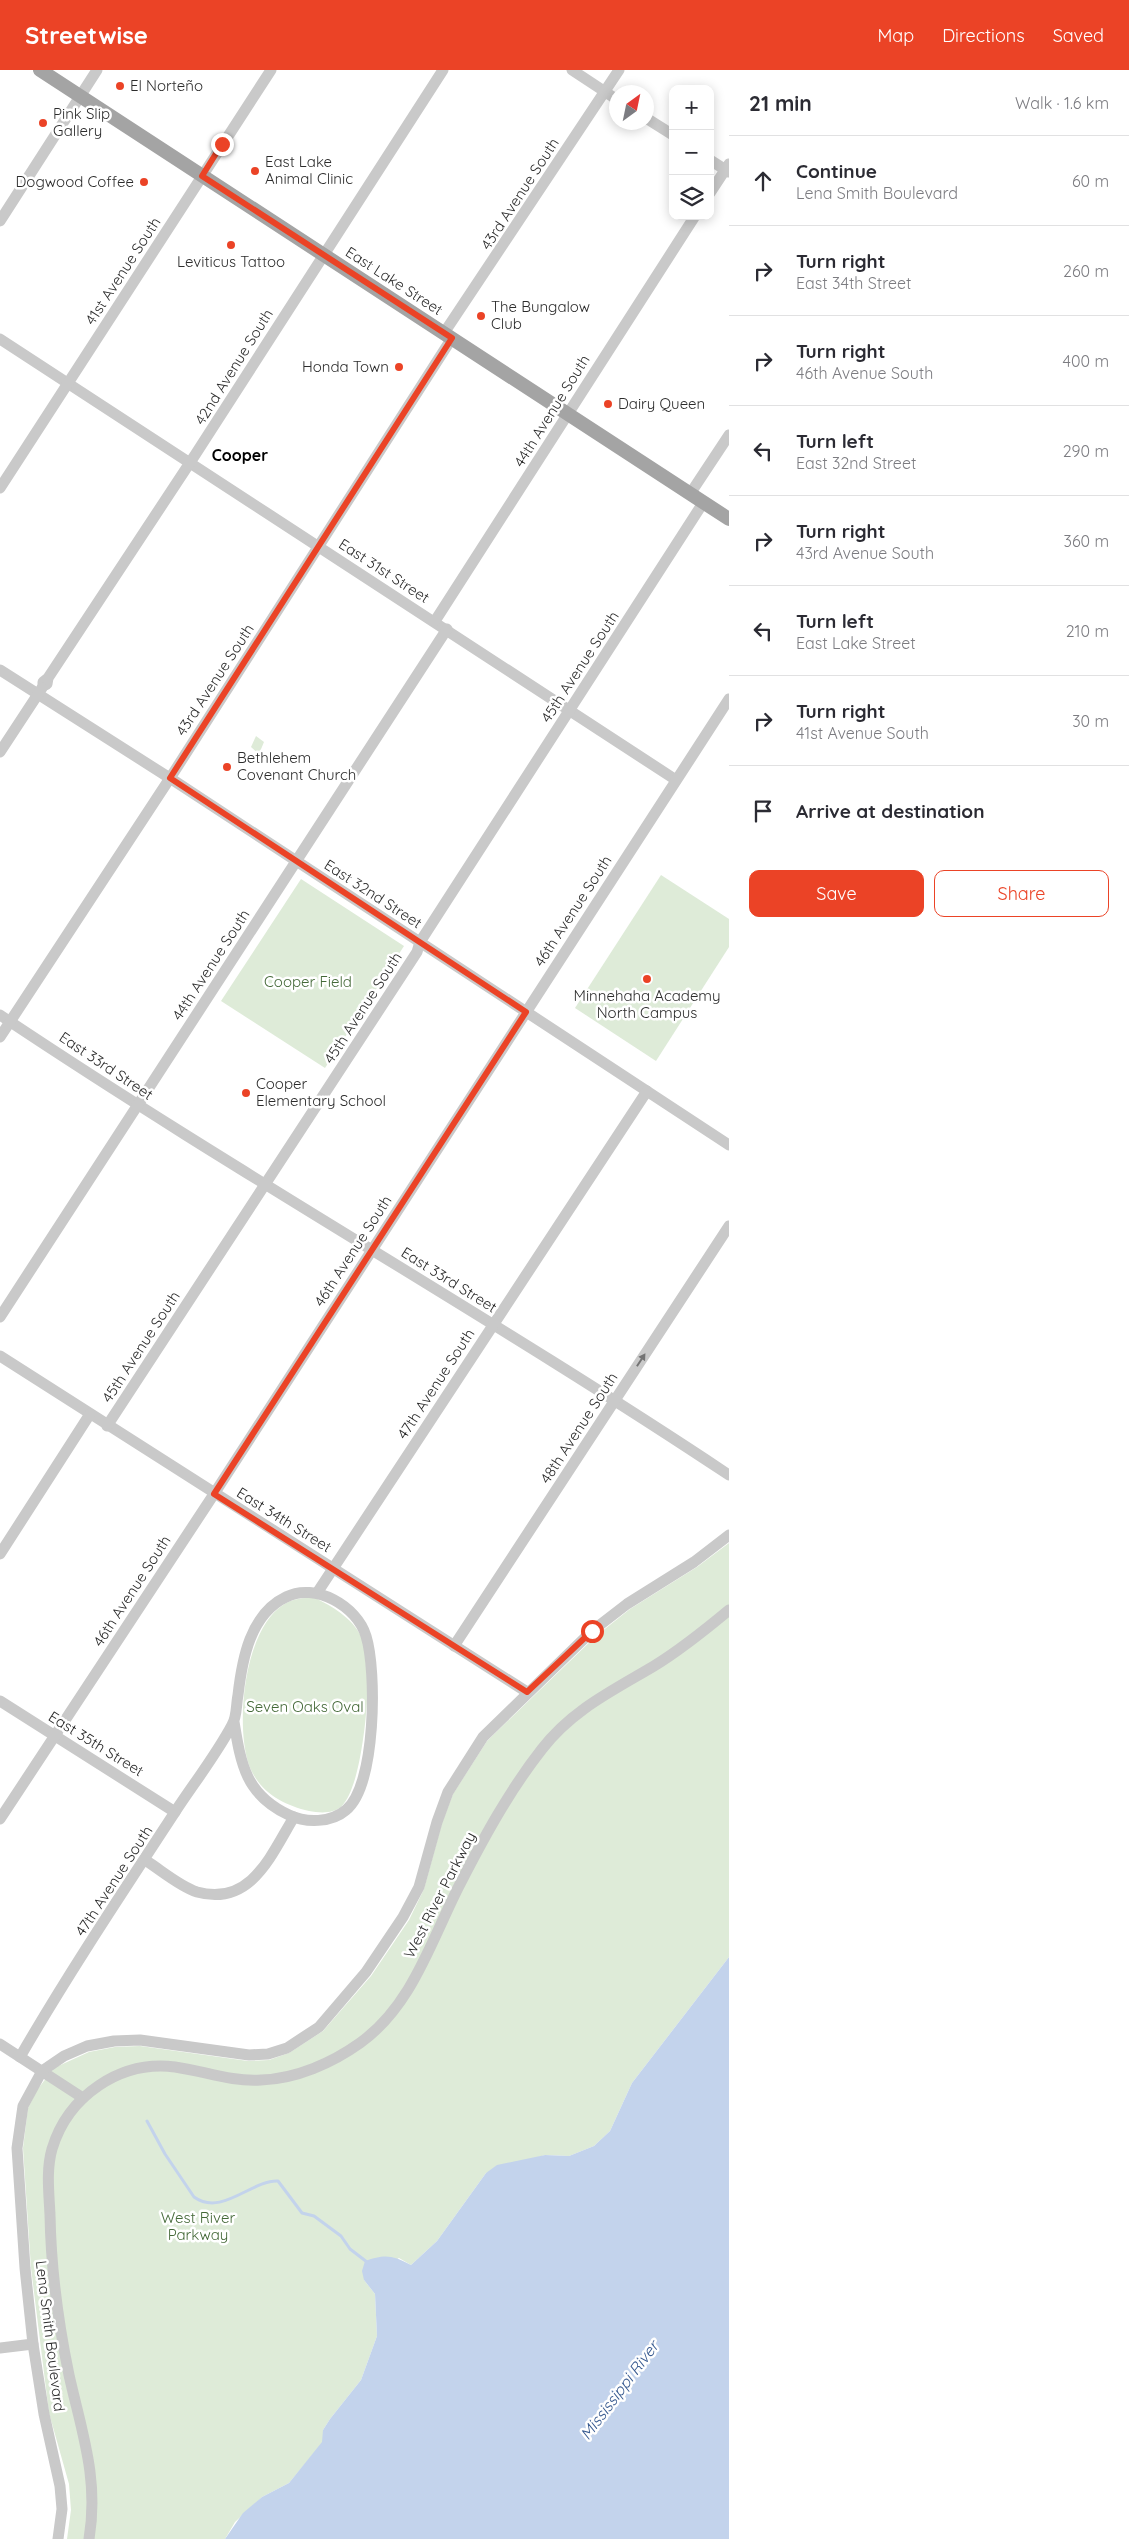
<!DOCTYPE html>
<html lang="en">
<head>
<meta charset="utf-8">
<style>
  body { margin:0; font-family:Quicksand,sans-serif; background:#f2f2f3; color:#2b2b33 }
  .controls { position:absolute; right:15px; top:15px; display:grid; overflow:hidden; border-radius:10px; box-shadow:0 2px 12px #0003 }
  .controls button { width:45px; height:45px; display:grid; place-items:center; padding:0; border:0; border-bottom:1px solid #e1e1e2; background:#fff; color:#2b2b33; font:25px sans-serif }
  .compass { position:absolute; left:609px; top:15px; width:45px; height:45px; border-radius:50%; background:#fff; box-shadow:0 2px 12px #0003; rotate:33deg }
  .stop { position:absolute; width:15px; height:15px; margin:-11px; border:4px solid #eb4326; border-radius:50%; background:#fff }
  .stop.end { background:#eb4326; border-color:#fff; box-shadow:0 1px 5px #0008 }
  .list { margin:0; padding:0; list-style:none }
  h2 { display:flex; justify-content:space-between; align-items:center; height:65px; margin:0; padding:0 20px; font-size:21px }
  h2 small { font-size:16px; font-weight:400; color:#7c7c81 }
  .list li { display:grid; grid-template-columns:32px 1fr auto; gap:15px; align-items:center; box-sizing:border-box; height:90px; padding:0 20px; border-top:1px solid #e1e1e2 }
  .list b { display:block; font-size:19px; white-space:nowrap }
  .list p { margin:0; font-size:16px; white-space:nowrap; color:#7c7c81 }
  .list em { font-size:16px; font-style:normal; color:#7c7c81 }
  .actions { display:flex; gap:10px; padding:15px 20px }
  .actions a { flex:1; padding:11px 0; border:1px solid #eb4326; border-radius:10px; text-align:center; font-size:18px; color:#eb4326 }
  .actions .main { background:#eb4326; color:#fff }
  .icon { flex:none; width:28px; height:28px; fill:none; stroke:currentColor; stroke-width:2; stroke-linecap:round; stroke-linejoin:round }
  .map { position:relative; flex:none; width:729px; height:2469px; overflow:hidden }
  header { display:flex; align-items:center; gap:30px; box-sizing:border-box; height:70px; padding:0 25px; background:#eb4326; color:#fff }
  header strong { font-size:24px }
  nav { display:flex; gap:28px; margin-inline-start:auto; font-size:18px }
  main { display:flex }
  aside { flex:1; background:#fff }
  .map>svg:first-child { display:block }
  .green { fill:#deebd8 }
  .water { fill:#c3d3ec }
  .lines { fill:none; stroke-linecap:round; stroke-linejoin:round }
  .stream { stroke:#c3d3ec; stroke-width:3 }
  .minor { stroke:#c9c9c9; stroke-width:11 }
  .major { stroke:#a4a4a4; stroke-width:14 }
  .oneway { fill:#737373 }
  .route { stroke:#eb4326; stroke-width:6 }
  .poi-dot { fill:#eb4326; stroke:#fff; stroke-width:2 }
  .labels { text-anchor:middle; stroke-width:5; stroke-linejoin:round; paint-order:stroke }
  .poi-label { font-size:15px; fill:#2c2c2c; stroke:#fff; text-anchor:start }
  .street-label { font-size:15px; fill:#2c2c2c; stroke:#fff }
  .park-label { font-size:15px; fill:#446938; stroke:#fff }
  .neighbourhood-label { font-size:16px; font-weight:bold; fill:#000; stroke:#fff }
  .water-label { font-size:16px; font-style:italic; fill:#385a90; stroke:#fff }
</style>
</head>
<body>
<header>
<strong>Streetwise</strong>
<nav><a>Map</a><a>Directions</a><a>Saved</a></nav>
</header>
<main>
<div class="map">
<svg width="729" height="2469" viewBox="0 0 729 2469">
  <rect width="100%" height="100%" fill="#fff"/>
  <!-- green -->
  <g class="green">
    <path d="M256,666L264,672L259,684L251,677Z"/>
    <path d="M661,805L729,849V877L656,991L575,938Z"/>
    <path d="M301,809L404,876L325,998L221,931Z"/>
    <path d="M729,1473V1887L632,2013L610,2061L594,2076L569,2086L545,2085L486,2103L437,2171L411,2195L399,2188L364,2210L375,2224L377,2266L361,2310L330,2349L323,2360V2372L289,2413L262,2427L235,2452L225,2469H67L71,2440L69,2414L49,2343L31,2198L23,2078L28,2038L37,2020L54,1998L89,1982L115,1977L140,1976L248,1991L269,1990L289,1983L323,1961L371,1906L409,1850L424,1819L442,1753L453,1724L487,1671L596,1566L630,1539L697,1497Z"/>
    <path d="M315,1528C332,1536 352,1548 361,1566C375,1593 364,1683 354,1712C351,1721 348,1729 342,1736C333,1744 320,1743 309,1741C283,1735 259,1722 249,1695C235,1655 244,1560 283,1535C293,1528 303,1528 315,1528Z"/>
  </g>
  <!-- water -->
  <path class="water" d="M729,1887V2469H225L243,2443L262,2427L289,2413L322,2372L323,2360L330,2349L361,2310L377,2266L375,2224L364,2210L362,2201L365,2191C385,2184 392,2185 411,2195L437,2171L486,2103L497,2095L545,2085L569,2086L594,2076L610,2061L632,2013Z"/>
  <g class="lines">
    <!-- stream -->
    <path class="stream" d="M147,2051L165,2084L194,2127C222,2147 251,2110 278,2111L302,2143L314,2146L341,2166L350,2179L367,2192"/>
    <!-- minor -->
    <g class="minor">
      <path d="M572,0L616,29"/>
      <path d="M646,48L673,65"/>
      <path d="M710,90L729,102"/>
      <path d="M710,123L729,94"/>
      <path d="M0,151L97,0"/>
      <path d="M444,263L619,0"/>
      <path d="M0,269L676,710"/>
      <path d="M0,418L271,0"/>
      <path d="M690,424L729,365"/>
      <path d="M435,551L695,146"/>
      <path d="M0,600L176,712L729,1075"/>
      <path d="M48,608L43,612V616L47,614L48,608L195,385L443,0"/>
      <path d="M0,682L42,618"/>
      <path d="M0,945C239,1105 490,1246 729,1405"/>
      <path d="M0,967L174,702L452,268"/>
      <path d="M0,1247L447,559"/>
      <path d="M0,1286L527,1622"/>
      <path d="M107,1356L417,882L420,872L703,433"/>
      <path d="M0,1484L90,1344"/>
      <path d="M317,1523L647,1021"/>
      <path d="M454,1576L729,1156"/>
      <path d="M0,1631L175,1742"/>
      <path d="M0,1749L214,1424L729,629"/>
      <path d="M145,1790C161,1800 179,1816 197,1822C251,1837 271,1785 294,1747"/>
      <path d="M0,1974L83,2028"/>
      <path d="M20,1987C68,1904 122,1823 175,1742C194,1713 216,1685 232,1655C237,1647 236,1635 238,1625C242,1590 250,1544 286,1527C315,1512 357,1536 366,1566C377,1601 376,1716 346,1740C331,1753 306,1753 289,1745C246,1725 241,1695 234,1652"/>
      <path d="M0,2278L33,2274"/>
      <path d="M58,2469L62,2439L60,2416L44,2344L33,2274L25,2198L17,2078L23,2036L42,2001L64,1986L87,1976L114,1971L140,1970L249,1985L268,1984L287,1978L319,1957L366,1902L403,1847L419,1817L437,1752L448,1722L483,1667L592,1561L627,1534L694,1492L729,1465"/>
      <path d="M89,2469C99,2409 82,2363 69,2305C58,2252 51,2199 50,2145C49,2123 46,2100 52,2079C68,2026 120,1990 175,1997C204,2001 231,2012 261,2010C296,2009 332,1993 360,1973C412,1936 431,1871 459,1816C483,1769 509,1721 542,1679C572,1640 612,1621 654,1596C680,1580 705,1560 729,1540"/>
    </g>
    <!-- major -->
    <path class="major" d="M40,0L729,449"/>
  </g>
  <!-- one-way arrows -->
  <defs><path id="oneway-solid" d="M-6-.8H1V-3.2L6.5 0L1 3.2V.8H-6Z" transform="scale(1.25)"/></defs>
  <use class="oneway" href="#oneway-solid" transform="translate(641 1290) rotate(-57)"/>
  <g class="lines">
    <!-- route -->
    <path class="route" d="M222,74L202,106L452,268L170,708L526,942L214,1424L527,1622L592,1561"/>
  </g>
  <!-- markers -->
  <g class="poi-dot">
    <circle cx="120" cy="16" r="5"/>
    <circle cx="43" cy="53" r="5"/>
    <circle cx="255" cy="101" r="5"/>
    <circle cx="144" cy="112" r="5"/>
    <circle cx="231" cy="175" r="5"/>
    <circle cx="481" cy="246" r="5"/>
    <circle cx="399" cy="297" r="5"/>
    <circle cx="608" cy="334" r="5"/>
    <circle cx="227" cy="697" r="5"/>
    <circle cx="647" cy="909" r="5"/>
    <circle cx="246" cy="1023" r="5"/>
  </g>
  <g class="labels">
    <!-- poi labels -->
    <g class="poi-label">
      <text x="130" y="21">El Norteño</text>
      <text x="53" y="49">Pink Slip<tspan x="53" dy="17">Gallery</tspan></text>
      <text x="265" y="97">East Lake<tspan x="265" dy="17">Animal Clinic</tspan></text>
      <text x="134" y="117" text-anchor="end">Dogwood Coffee</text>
      <text x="231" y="197" text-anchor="middle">Leviticus Tattoo</text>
      <text x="491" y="242">The Bungalow<tspan x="491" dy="17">Club</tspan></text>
      <text x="389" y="302" text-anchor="end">Honda Town</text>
      <text x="618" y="339">Dairy Queen</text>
      <text x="237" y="693">Bethlehem<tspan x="237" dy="17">Covenant Church</tspan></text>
      <text x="647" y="931" text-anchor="middle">Minnehaha Academy<tspan x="647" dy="17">North Campus</tspan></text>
      <text x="256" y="1019">Cooper<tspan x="256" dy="17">Elementary School</tspan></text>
    </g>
    <!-- street labels -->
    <g class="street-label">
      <text transform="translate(520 124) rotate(-57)" y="5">43rd Avenue South</text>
      <text transform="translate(123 201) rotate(-57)" y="5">41st Avenue South</text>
      <text transform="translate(394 211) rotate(33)" y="5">East Lake Street</text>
      <text transform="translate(234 297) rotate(-58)" y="5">42nd Avenue South</text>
      <text transform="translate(552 341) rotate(-58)" y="5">44th Avenue South</text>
      <text transform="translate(384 501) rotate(33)" y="5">East 31st Street</text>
      <text transform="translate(580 597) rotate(-57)" y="5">45th Avenue South</text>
      <text transform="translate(215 610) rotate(-57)" y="5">43rd Avenue South</text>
      <text transform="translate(373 824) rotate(33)" y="5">East 32nd Street</text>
      <text transform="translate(573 841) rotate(-57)" y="5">46th Avenue South</text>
      <text transform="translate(211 895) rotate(-57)" y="5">44th Avenue South</text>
      <text transform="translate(363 938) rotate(-57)" y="5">45th Avenue South</text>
      <text transform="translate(106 996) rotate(34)" y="5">East 33rd Street</text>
      <text transform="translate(353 1181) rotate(-57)" y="5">46th Avenue South</text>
      <text transform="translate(449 1210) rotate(32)" y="5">East 33rd Street</text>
      <text transform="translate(141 1277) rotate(-57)" y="5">45th Avenue South</text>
      <text transform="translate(436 1314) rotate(-57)" y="5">47th Avenue South</text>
      <text transform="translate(579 1358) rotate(-57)" y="5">48th Avenue South</text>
      <text transform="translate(284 1450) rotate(32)" y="5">East 34th Street</text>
      <text transform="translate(132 1521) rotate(-57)" y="5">46th Avenue South</text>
      <text transform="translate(96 1674) rotate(32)" y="5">East 35th Street</text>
      <text transform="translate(114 1811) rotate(-57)" y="5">47th Avenue South</text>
      <text transform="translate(440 1825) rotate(-63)" y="5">West River Parkway</text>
      <text transform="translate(50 2266) rotate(83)" y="5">Lena Smith Boulevard</text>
    </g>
    <!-- park labels -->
    <g class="park-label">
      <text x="308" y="917">Cooper Field</text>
      <text x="305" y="1642">Seven Oaks Oval</text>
      <text x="198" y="2153">West River<tspan x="198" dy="17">Parkway</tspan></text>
    </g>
    <!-- neighbourhood labels -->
    <g class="neighbourhood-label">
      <text x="240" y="391">Cooper</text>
    </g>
    <!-- water labels -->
    <g class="water-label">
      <text transform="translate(619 2320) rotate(-53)" y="6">Mississippi River</text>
    </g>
  </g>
</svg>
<div class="controls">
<button>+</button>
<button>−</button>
<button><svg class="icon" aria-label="layers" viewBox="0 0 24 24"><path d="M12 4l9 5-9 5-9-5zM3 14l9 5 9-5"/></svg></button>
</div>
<svg class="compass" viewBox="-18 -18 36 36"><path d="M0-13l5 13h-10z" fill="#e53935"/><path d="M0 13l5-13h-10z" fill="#7c7c81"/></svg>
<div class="stop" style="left:592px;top:1561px"></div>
<div class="stop end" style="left:222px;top:74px"></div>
</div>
<aside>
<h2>21 min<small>Walk · 1.6 km</small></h2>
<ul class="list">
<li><svg class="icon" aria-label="ahead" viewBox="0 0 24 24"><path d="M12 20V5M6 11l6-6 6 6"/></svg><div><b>Continue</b><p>Lena Smith Boulevard</p></div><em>60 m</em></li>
<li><svg class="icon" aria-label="right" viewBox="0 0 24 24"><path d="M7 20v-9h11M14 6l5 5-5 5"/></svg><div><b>Turn right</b><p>East 34th Street</p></div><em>260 m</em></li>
<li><svg class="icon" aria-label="right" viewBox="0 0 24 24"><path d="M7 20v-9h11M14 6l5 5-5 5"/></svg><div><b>Turn right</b><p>46th Avenue South</p></div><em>400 m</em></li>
<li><svg class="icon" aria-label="left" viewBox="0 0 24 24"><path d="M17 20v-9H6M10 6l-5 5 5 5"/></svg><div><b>Turn left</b><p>East 32nd Street</p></div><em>290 m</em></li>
<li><svg class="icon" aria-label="right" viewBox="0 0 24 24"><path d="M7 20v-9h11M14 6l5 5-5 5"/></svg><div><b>Turn right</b><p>43rd Avenue South</p></div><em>360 m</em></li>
<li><svg class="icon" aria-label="left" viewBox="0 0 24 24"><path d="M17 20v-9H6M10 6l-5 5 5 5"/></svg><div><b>Turn left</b><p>East Lake Street</p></div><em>210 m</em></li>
<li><svg class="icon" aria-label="right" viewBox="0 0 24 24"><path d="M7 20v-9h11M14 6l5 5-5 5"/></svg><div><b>Turn right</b><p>41st Avenue South</p></div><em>30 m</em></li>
<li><svg class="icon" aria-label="arrive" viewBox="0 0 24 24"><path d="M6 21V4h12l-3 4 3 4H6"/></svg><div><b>Arrive at destination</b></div></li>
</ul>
<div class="actions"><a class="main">Save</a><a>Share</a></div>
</aside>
</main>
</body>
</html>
